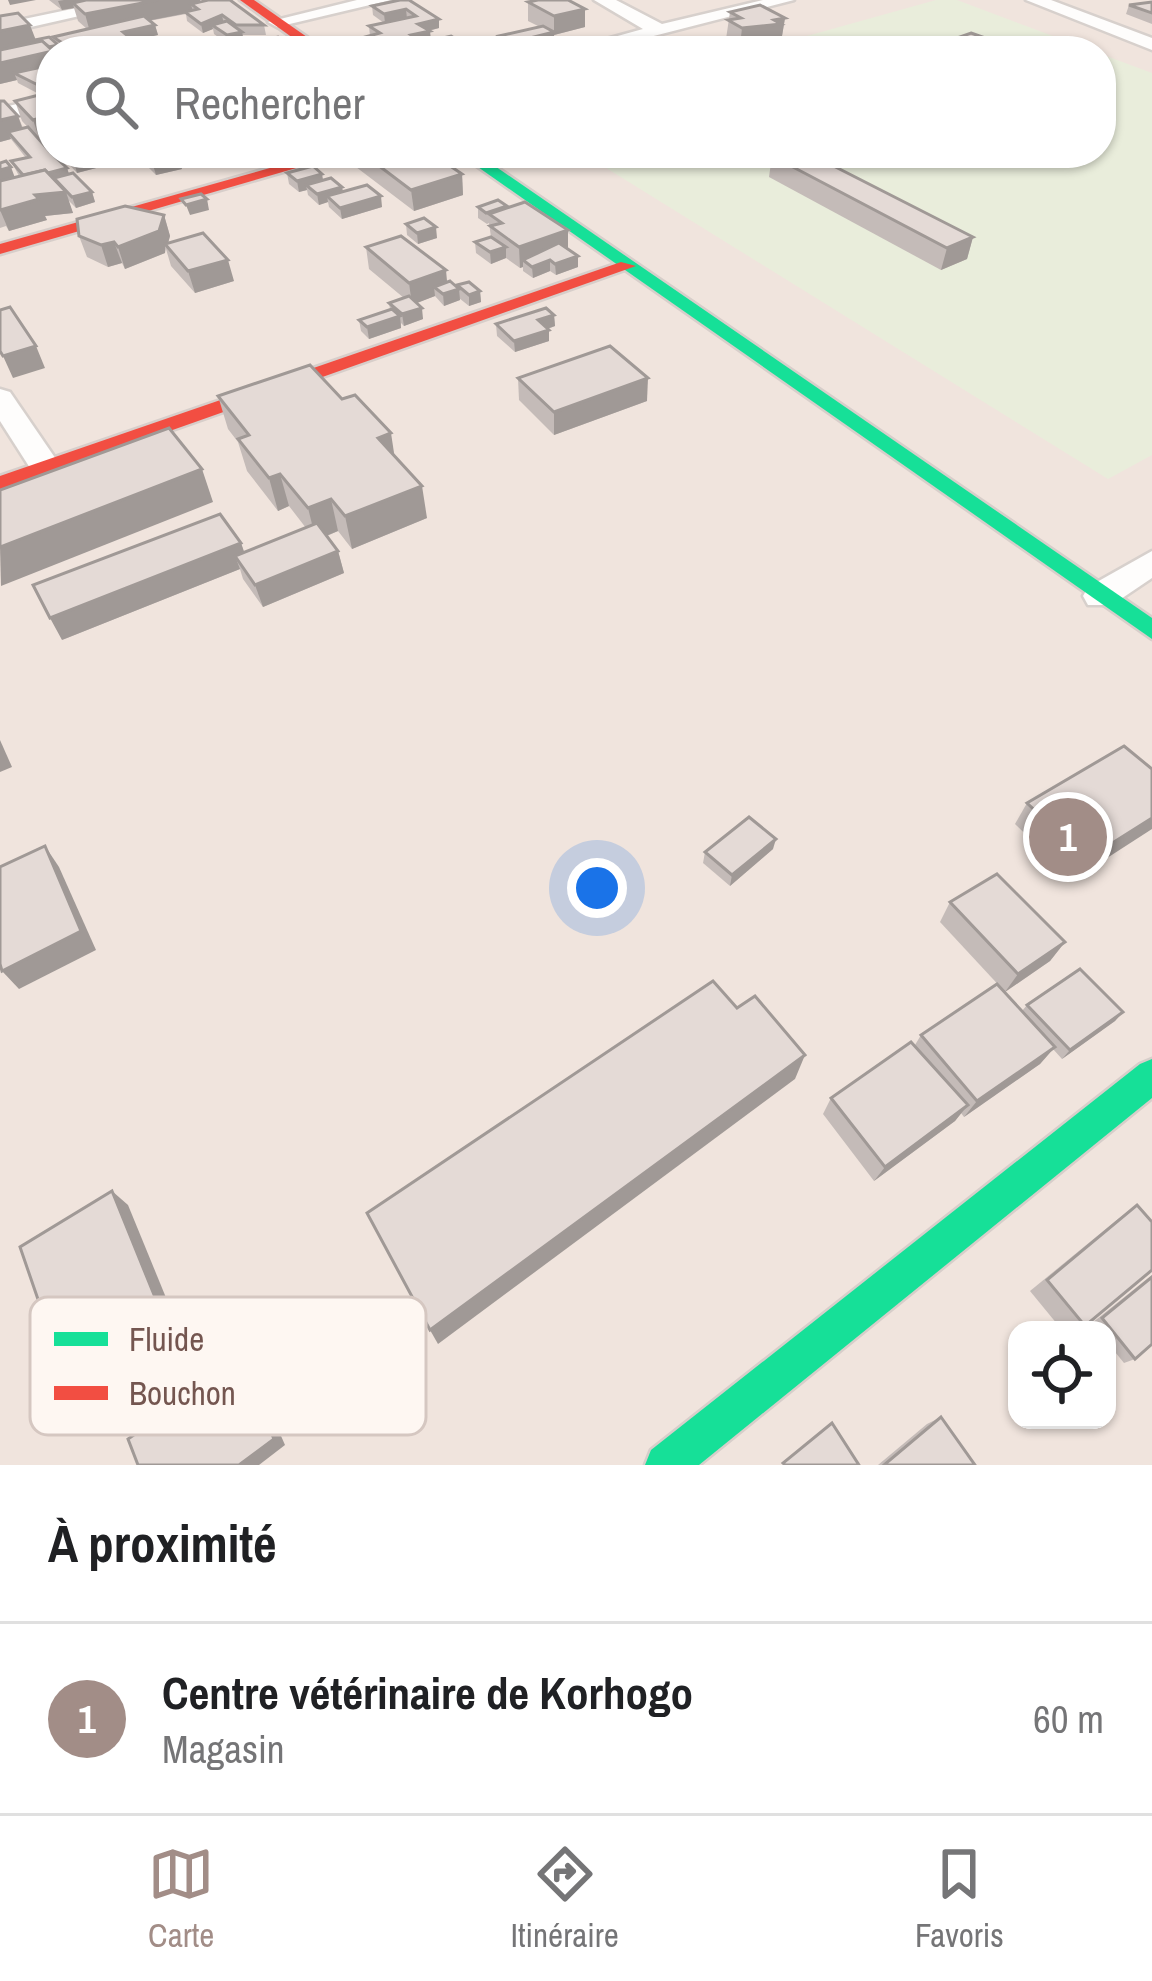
<!DOCTYPE html>
<html lang="fr">
<head>
<meta charset="utf-8">
<style>
  body { margin:0; font-family:"Archivo Narrow",sans-serif; background:#f2f2f2; color:#202124 }
  .controls { position:absolute; right:36px; bottom:36px; display:grid; overflow:hidden; border-radius:24px; box-shadow:0 3px 9px #0004 }
  .controls button { width:108px; height:108px; display:grid; place-items:center; padding:0; border:0; border-bottom:3px solid #e0e0e0; background:#fff; color:#202124; font:60px sans-serif }
  .you { position:absolute; left:597px; top:888px; width:42px; height:42px; margin:-30px; border:9px solid #fff; border-radius:50%; background:#1a73e8; box-shadow:0 0 0 18px #1a73e833 }
  .badge { display:grid; place-items:center; width:78px; height:78px; border-radius:50%; background:#a28d87; color:#fff; font-size:39px; font-weight:700 }
  .pin { position:absolute; translate:-50% -50%; border:6px solid #fff; box-shadow:0 3px 12px #0006 }
  .list { margin:0; padding:0; list-style:none }
  h2 { display:flex; justify-content:space-between; align-items:center; height:156px; margin:0; padding:0 48px; font-size:51px }
  h2 small { font-size:39px; font-weight:400; color:#757577 }
  .list li { display:grid; grid-template-columns:78px 1fr auto; gap:36px; align-items:center; box-sizing:border-box; height:192px; padding:0 48px; border-top:3px solid #e0e0e0 }
  .list b { display:block; font-size:45px; white-space:nowrap }
  .list p { margin:0; font-size:39px; white-space:nowrap; color:#757577 }
  .list em { font-size:39px; font-style:normal; color:#757577 }
  .icon { flex:none; width:66px; height:66px; fill:none; stroke:currentColor; stroke-width:2; stroke-linecap:round; stroke-linejoin:round }
  .map { position:relative; flex:none; width:1152px; height:1465px; overflow:hidden }
  .search { position:absolute; background:#fff; box-shadow:0 3px 9px #0004; left:36px; right:36px; top:36px; height:132px; display:flex; align-items:center; gap:30px; box-sizing:border-box; padding:0 42px; border-radius:48px; color:#757577; font-size:45px }
  .sheet { height:348px; background:#fff }
  nav { display:flex; justify-content:space-around; align-items:center; box-sizing:border-box; height:168px; border-top:3px solid #e0e0e0; background:#fff; font-size:33px; color:#757577 }
  nav a { display:grid; justify-items:center; gap:6px }
  nav .on { color:#a28d87 }
  .map>svg:first-child { display:block }
  .residential { fill:#f0e4dd; fill-rule:evenodd }
  .green { fill:#e9eddb }
  .lines { fill:none; stroke-linecap:round; stroke-linejoin:round }
  .street-casing { stroke:#d7d0cc; stroke-width:5 }
  .fast-casing { stroke:#d7ceca; stroke-width:5 }
  .jam-casing { stroke:#d7ceca; stroke-width:5 }
  .street { fill:#fefdfc; fill-rule:evenodd }
  .fast { fill:#16e098; fill-rule:evenodd }
  .jam { fill:#f24e42; fill-rule:evenodd }
  .wall { fill:#c4bbb8 }
  .shaded-wall { fill:#a09996 }
  .building { fill:#e4dad6; stroke:#a09996; stroke-width:3 }
  .key { fill:#fef7f2; stroke:#d5c7c1; stroke-width:3 }
  .key-label { font-size:33px; fill:#745650 }
</style>
</head>
<body>
<div class="map">
<svg width="1152" height="1465" viewBox="0 0 1152 1465">
  <rect width="100%" height="100%" fill="#f8f3ee"/>
  <!-- residential -->
  <path class="residential" d="M0,0H1152V1465H0ZM51,51H1101V153H51ZM1017,1330H1107V1420H1017Z"/>
  <!-- green -->
  <g class="green">
    <path d="M936,0H957L1093,51H753Z"/>
    <path d="M1101,54L1152,73V455L1108,479L582,153H1101Z"/>
  </g>
  <g class="lines">
    <defs>
      <g id="street">
        <path d="M115,0H150L0,34V24Z"/>
        <path d="M357,0H391L277,27L268,22Z"/>
        <path d="M594,0H616L662,24L763,0H794L595,51H563L643,29Z"/>
        <path d="M1026,0H1051L1152,38V50Z"/>
        <path d="M51,96V108L0,120V108Z"/>
        <path d="M0,389L10,392L62,468L57,475H35L30,468L0,421Z"/>
        <path d="M1152,551V578L1112,605H1088L1083,596L1088,587Z"/>
      </g>
      <g id="fast">
        <path d="M458,153H476L1152,618V639Z"/>
        <path d="M1152,1059V1098L699,1465H645L651,1450L1140,1064Z"/>
      </g>
      <g id="jam">
        <path d="M240,0H254L327,51H311Z"/>
        <path d="M323,153H348L0,254V244Z"/>
        <path d="M621,262L636,266L0,491V476Z"/>
      </g>
    </defs>
    <!-- street casing -->
    <use href="#street" class="street-casing"/>
    <!-- fast casing -->
    <use href="#fast" class="fast-casing"/>
    <!-- jam casing -->
    <use href="#jam" class="jam-casing"/>
    <!-- street -->
    <use href="#street" class="street"/>
    <!-- fast -->
    <use href="#fast" class="fast"/>
    <!-- jam -->
    <use href="#jam" class="jam"/>
  </g>
  <!-- wall -->
  <g class="wall">
    <path d="M49,0H230L264,25L266,35H242L244,41L229,45L214,34L213,29L203,33L187,21L186,14L149,21L155,25L158,35L133,40L137,51H63L59,48L60,51H51V91L39,94L18,83L17,80L0,84V16L36,40L55,43L53,37L87,29L78,21L74,8L62,10Z"/>
    <path d="M400,0L439,19V28L429,31L431,40L467,51H373L366,46L365,37L370,36L369,26L384,23L373,15L372,6Z"/>
    <path d="M528,2L585,9V27L554,35L555,42L508,51L500,46L499,36L540,27L528,21Z"/>
    <path d="M1152,2V24L1126,14L1129,5Z"/>
    <path d="M730,12L785,18L782,36L779,37L778,42L740,46L726,39Z"/>
    <path d="M957,38L991,40L989,50L965,51L955,47Z"/>
    <path d="M51,92V144L47,138L40,140L22,121L15,101Z"/>
    <path d="M18,116L23,128L69,174L92,192L95,202L76,208L68,200L73,213L45,216L47,220L9,231L6,226L0,228V163L15,177L19,176L11,161L26,158L11,139L0,142Z"/>
    <path d="M59,153H121L123,161L77,173Z"/>
    <path d="M140,153L182,169L156,175L143,162Z"/>
    <path d="M196,153H228L230,161L206,168L198,162Z"/>
    <path d="M353,153H443V162L462,174L463,195L414,211L356,167Z"/>
    <path d="M772,156L973,237L967,259L941,270L769,177Z"/>
    <path d="M287,173L323,180L342,187L343,192L382,207L342,219L329,207L328,202L319,205L308,195L307,190L299,192L289,184Z"/>
    <path d="M478,207L507,208L568,230V249L578,267L556,275L550,271L533,278L523,271V267L520,268L506,258L491,264L476,253L475,242L491,237L489,223L487,224L478,218Z"/>
    <path d="M164,215L170,236L168,243L234,281L195,293L171,266L166,249L165,253L125,269L122,263L108,267L87,257L79,236Z"/>
    <path d="M406,224L437,238L418,244L407,235Z"/>
    <path d="M366,247L457,288V285L480,291L481,302L469,306L459,298L460,300L444,306L435,296L416,303L423,319L404,326L401,323V328L369,339L361,331L359,320L390,309L389,303L404,298L369,269Z"/>
    <path d="M554,315L555,326L548,329L549,341L515,352L497,336L496,324Z"/>
    <path d="M518,378L647,401L554,435L519,400Z"/>
    <path d="M218,396L395,457L427,518L352,549L338,531L327,536L338,551L344,573L263,607L243,579L240,569L62,640L241,543L244,552L306,528L289,506L278,511L247,471L238,442L228,429Z"/>
    <path d="M1152,769L1073,880L1015,824L1027,803Z"/>
    <path d="M773,849L730,886L703,863L705,852Z"/>
    <path d="M950,902L1065,942L1050,961L1005,992L940,922Z"/>
    <path d="M1027,1005L1123,1012L1115,1021L1062,1059L1053,1049L1040,1064L964,1117L961,1113L955,1121L874,1181L823,1114L831,1098L915,1045L921,1035L1022,1011Z"/>
    <path d="M1137,1205L1085,1326L1078,1330H1062L1030,1291L1118,1219Z"/>
    <path d="M1152,1275V1344L1135,1359L1124,1363L1107,1342V1330H1098L1092,1323Z"/>
    <path d="M941,1417L975,1465H878L927,1424Z"/>
  </g>
  <!-- shaded-wall -->
  <g class="shaded-wall">
    <path d="M8,0H36L10,5Z"/>
    <path d="M64,0H92L73,3L74,8L62,10L58,1Z"/>
    <path d="M158,0H200L202,10L191,4L193,12L90,32L85,14Z"/>
    <path d="M406,9L407,19L385,23L384,14Z"/>
    <path d="M585,9V27L554,35L555,42L510,51V43L554,32V16Z"/>
    <path d="M222,15L224,25H212L213,29L203,33L201,24Z"/>
    <path d="M785,18L782,36L779,37L778,42L740,46L742,28Z"/>
    <path d="M439,19V28L419,33L418,24Z"/>
    <path d="M30,25L37,43L0,51V31Z"/>
    <path d="M155,25L158,35L126,42L123,32Z"/>
    <path d="M430,31L431,40L412,45L411,35Z"/>
    <path d="M242,32L244,41L229,45L227,35Z"/>
    <path d="M388,40L389,50L376,51L375,43Z"/>
    <path d="M991,40L989,50L975,51L977,45Z"/>
    <path d="M134,41L137,51H89Z"/>
    <path d="M58,45L60,51H51V72L14,73L17,80L0,84V63Z"/>
    <path d="M51,80V91L39,94L36,84Z"/>
    <path d="M51,115V132L41,121L47,138L40,140L33,120Z"/>
    <path d="M18,116L25,136L8,132L11,139L0,142V120Z"/>
    <path d="M108,153H121L123,161L77,173L74,162Z"/>
    <path d="M219,153H228L230,161L206,168L203,157Z"/>
    <path d="M179,158L182,169L156,175L153,165Z"/>
    <path d="M11,167L15,178L0,182V170Z"/>
    <path d="M67,168L71,179H26Z"/>
    <path d="M322,174L324,185H306L307,190L299,192L297,181Z"/>
    <path d="M462,174L463,195L414,211L411,190Z"/>
    <path d="M342,187L344,198L327,196L328,202L319,205L317,194Z"/>
    <path d="M66,192L73,213L45,216L47,220L9,231L0,210L35,195Z"/>
    <path d="M92,192L95,202L76,208L72,197Z"/>
    <path d="M381,196L382,207L342,219L340,208Z"/>
    <path d="M207,199L209,210L190,215L186,205Z"/>
    <path d="M164,215L170,236L167,247L165,244V253L125,269L118,247Z"/>
    <path d="M436,227L437,238L418,244L417,233Z"/>
    <path d="M568,230V251L523,260V267L520,268L519,247Z"/>
    <path d="M973,237L967,259L941,270L947,248Z"/>
    <path d="M114,242L122,263L108,267L101,245Z"/>
    <path d="M506,247V258L491,264L490,252Z"/>
    <path d="M578,256V267L556,275L555,264Z"/>
    <path d="M228,260L234,281L195,293L188,271Z"/>
    <path d="M550,260V271L533,278L532,267Z"/>
    <path d="M446,270L448,292L434,287L435,296L412,305L409,283Z"/>
    <path d="M459,289L460,300L444,306L443,294Z"/>
    <path d="M480,291L481,302L469,306V295Z"/>
    <path d="M422,308L423,319L404,326L402,314Z"/>
    <path d="M554,315L555,326L538,332V320Z"/>
    <path d="M400,316L401,328L369,339L367,327Z"/>
    <path d="M549,330V341L515,352L514,341Z"/>
    <path d="M36,346L45,368L13,378L3,356Z"/>
    <path d="M648,378L647,401L554,435V412Z"/>
    <path d="M391,433L396,466L378,438Z"/>
    <path d="M202,469L213,502L1,586L0,547Z"/>
    <path d="M280,474L289,506L278,511L269,478Z"/>
    <path d="M422,486L427,518L352,549L345,516Z"/>
    <path d="M331,499L338,531L316,540L308,508Z"/>
    <path d="M241,543L249,566L235,556L240,569L62,640L50,618Z"/>
    <path d="M338,551L344,573L263,607L255,585Z"/>
    <path d="M0,740L12,767L0,772Z"/>
    <path d="M1152,818V829L1073,880L1087,859Z"/>
    <path d="M776,839L773,849L730,886L732,875Z"/>
    <path d="M45,846L59,867L96,950L19,989L2,971Z"/>
    <path d="M1065,942L1050,961L1005,992L1018,974Z"/>
    <path d="M1123,1012L1115,1021L1062,1059L1070,1050Z"/>
    <path d="M1055,1047L1040,1064L964,1117L977,1101Z"/>
    <path d="M805,1055L795,1079L438,1344L430,1330Z"/>
    <path d="M968,1105L955,1121L874,1181L885,1167Z"/>
    <path d="M112,1191L128,1205L176,1322L83,1383L64,1375Z"/>
    <path d="M239,1362L252,1370L285,1445L259,1465H239Z"/>
  </g>
  <!-- building -->
  <g class="building">
    <path d="M86,0H158L85,14L73,3Z"/>
    <path d="M202,0H230L264,25H236L222,15L201,24L185,12L198,9L191,4L204,1Z"/>
    <path d="M400,0H409L439,19L418,24L430,31L411,35L423,43L400,48L388,40L375,43L365,37L380,33L369,26L416,16L406,9L384,14L372,6Z"/>
    <path d="M538,0H568L585,9L554,16L528,2Z"/>
    <path d="M1152,2V13L1129,5Z"/>
    <path d="M760,5L785,18L774,20L781,24L742,28L728,20L741,18L730,12Z"/>
    <path d="M18,13L30,25L0,31V16Z"/>
    <path d="M144,16L155,25L123,32L134,41L89,51H75L53,37Z"/>
    <path d="M227,21L242,32L227,35L212,25Z"/>
    <path d="M543,26L554,32L510,43L499,36Z"/>
    <path d="M971,33L991,40L977,45L957,38Z"/>
    <path d="M451,36L467,46L445,51H399L396,49Z"/>
    <path d="M49,37L58,45L49,47L42,41L0,50V47Z"/>
    <path d="M278,37L300,51H230L227,49Z"/>
    <path d="M42,41L53,51L0,63V50Z"/>
    <path d="M51,65V80L36,84L14,73Z"/>
    <path d="M51,92V115L33,120L15,101Z"/>
    <path d="M0,101H4L18,116L0,120Z"/>
    <path d="M51,119V132L41,121Z"/>
    <path d="M28,127L51,153L67,168L48,173L45,170L23,175L11,161L30,157L8,132Z"/>
    <path d="M65,153H108L74,162Z"/>
    <path d="M141,153H173L179,158L153,165Z"/>
    <path d="M198,153H219L203,157Z"/>
    <path d="M362,153H431L462,174L411,190Z"/>
    <path d="M782,153H808L973,237L947,248L772,156Z"/>
    <path d="M6,161L11,167L0,170V163Z"/>
    <path d="M313,166L322,174L297,181L287,173Z"/>
    <path d="M45,170L66,192L35,195L39,199L0,210V181Z"/>
    <path d="M73,173L92,192L72,197L54,178Z"/>
    <path d="M331,178L342,187L317,194L306,185Z"/>
    <path d="M367,185L381,196L340,208L327,196Z"/>
    <path d="M201,194L207,199L186,205L181,199Z"/>
    <path d="M498,200L507,206L486,213L478,207Z"/>
    <path d="M525,202L568,230L519,247L490,226L502,223L489,214Z"/>
    <path d="M125,206L164,215L159,231L118,247L114,242L101,245L79,236L77,219Z"/>
    <path d="M424,218L436,227L417,233L406,224Z"/>
    <path d="M203,233L228,260L188,271L165,244Z"/>
    <path d="M401,236L446,270L409,283L366,247Z"/>
    <path d="M491,237L506,247L490,252L475,242Z"/>
    <path d="M559,243L578,256L555,264L550,260L532,267L523,260Z"/>
    <path d="M450,281L459,289L443,294L434,287Z"/>
    <path d="M469,282L480,291L469,295L457,285Z"/>
    <path d="M409,296L422,308L402,314L389,303Z"/>
    <path d="M10,307L36,346L3,356L0,351V310Z"/>
    <path d="M546,308L554,315L538,320L549,330L514,341L496,324Z"/>
    <path d="M392,309L400,316L367,327L359,320Z"/>
    <path d="M610,346L648,378L554,412L518,378Z"/>
    <path d="M310,365L342,399L355,395L391,433L378,438L422,486L345,516L331,499L308,508L280,474L269,478L238,439L249,435L218,396Z"/>
    <path d="M169,428L202,469L0,547V490Z"/>
    <path d="M220,514L241,543L50,618L33,585Z"/>
    <path d="M317,523L338,551L255,585L235,556Z"/>
    <path d="M1124,746L1152,769V818L1087,859L1027,803Z"/>
    <path d="M749,817L776,839L732,875L705,852Z"/>
    <path d="M45,846L81,931L2,971L0,964V867Z"/>
    <path d="M997,874L1065,942L1018,974L950,902Z"/>
    <path d="M1080,969L1123,1012L1070,1050L1027,1005Z"/>
    <path d="M713,981L737,1008L755,996L805,1055L430,1330L367,1213Z"/>
    <path d="M997,984L1055,1047L977,1101L921,1035Z"/>
    <path d="M911,1042L968,1105L885,1167L831,1098Z"/>
    <path d="M112,1191L161,1312L64,1375L20,1247Z"/>
    <path d="M1137,1205L1152,1222V1270L1085,1326L1047,1280Z"/>
    <path d="M1152,1277V1344L1135,1359L1102,1318Z"/>
    <path d="M239,1362L274,1439L239,1465H138L128,1439Z"/>
    <path d="M941,1417L975,1465H884Z"/>
    <path d="M832,1423L859,1465H785L783,1463Z"/>
  </g>
  <!-- legend -->
  <rect x="30" y="1297" width="396" height="138" rx="18" class="key"/>
  <rect x="54" y="1332" width="54" height="14" fill="#16e098"/>
  <rect x="54" y="1386" width="54" height="14" fill="#f24e42"/>
  <g class="key-label">
    <text x="129" y="1351">Fluide</text>
    <text x="129" y="1405">Bouchon</text>
  </g>
</svg>
<div class="controls">
<button><svg class="icon" aria-label="locate" viewBox="0 0 24 24"><circle cx="12" cy="12" r="6"/><path d="M12 2v4M12 18v4M2 12h4M18 12h4"/></svg></button>
</div>
<div class="you"></div>
<div class="pin badge" style="left:1068px;top:837px">1</div>
<div class="search"><svg class="icon" aria-label="search" viewBox="0 0 24 24"><circle cx="10" cy="10" r="6"/><path d="M15 15l6 6"/></svg>Rechercher</div>
</div>
<section class="sheet">
<h2>À proximité<small></small></h2>
<ul class="list">
<li><span class="badge">1</span><div><b>Centre vétérinaire de Korhogo</b><p>Magasin</p></div><em>60 m</em></li>
</ul>
</section>
<nav>
<a class="on"><svg class="icon" aria-label="map" viewBox="0 0 24 24"><path d="M3 6l6-2 6 2 6-2v14l-6 2-6-2-6 2zM9 4v14M15 6v14"/></svg>Carte</a>
<a><svg class="icon" aria-label="directions" viewBox="0 0 24 24"><path d="M12 3l9 9-9 9-9-9zM9 14v-3h6M13 9l2 2-2 2"/></svg>Itinéraire</a>
<a><svg class="icon" aria-label="saved" viewBox="0 0 24 24"><path d="M7 4h10v16l-5-4-5 4z"/></svg>Favoris</a>
</nav>
</body>
</html>
